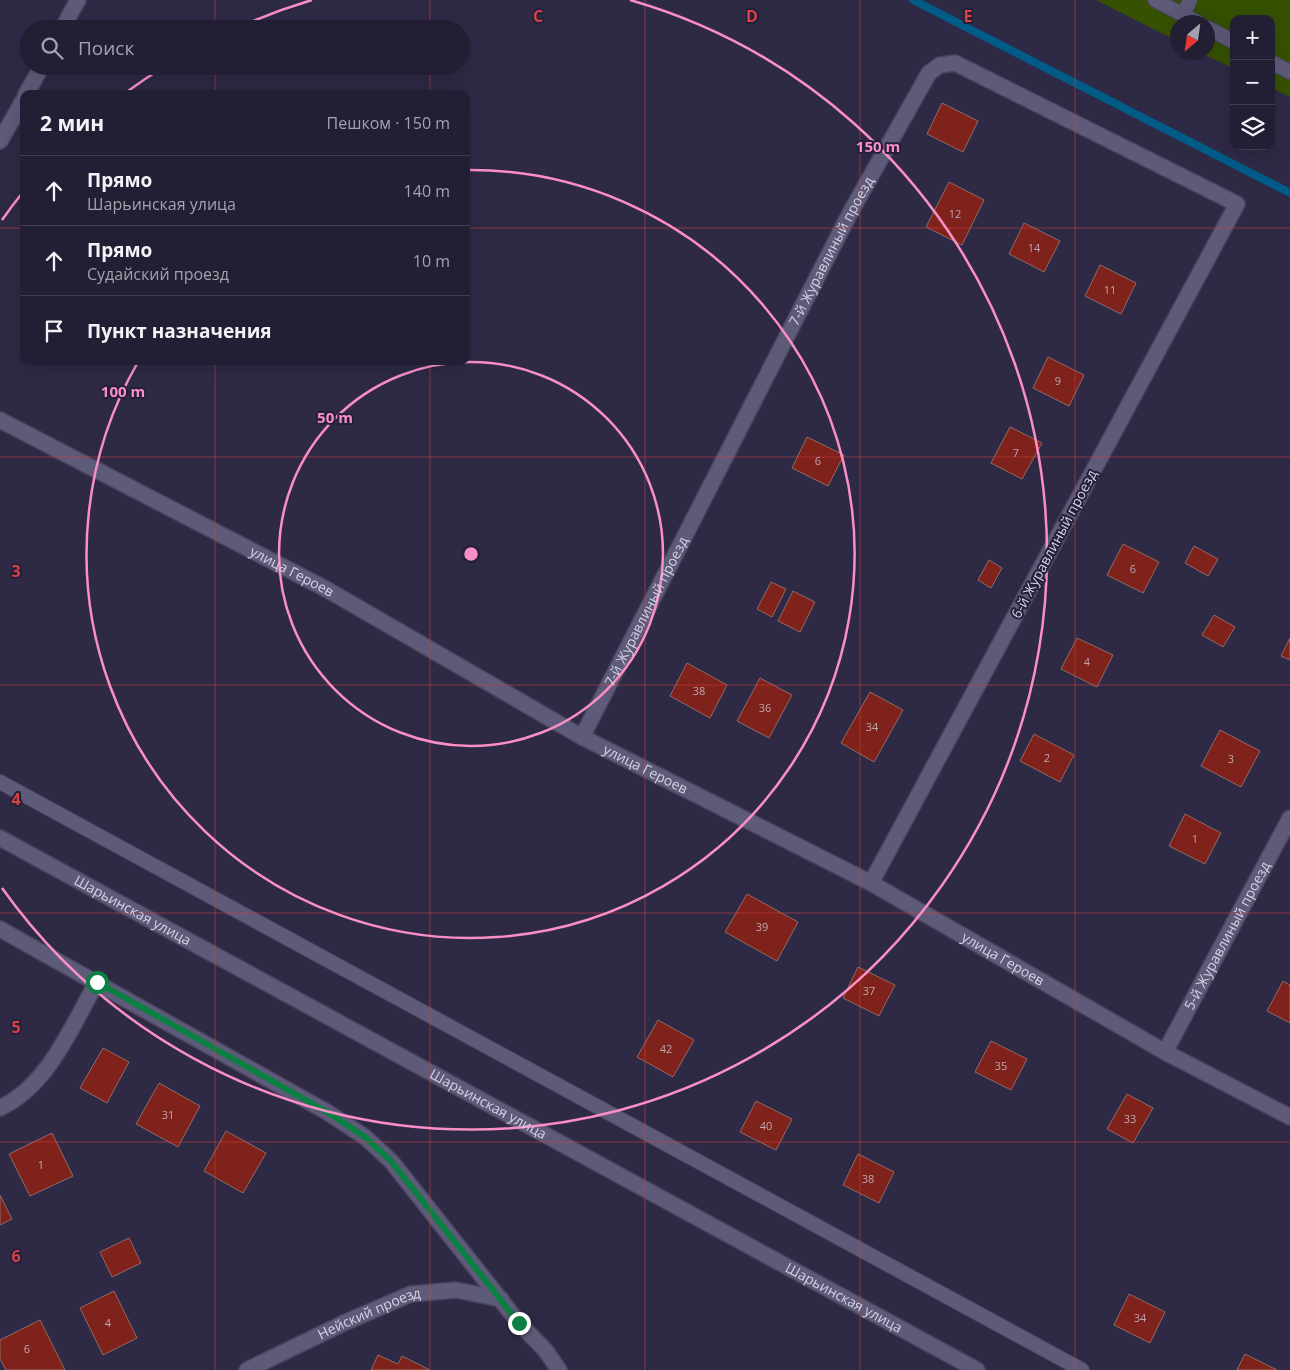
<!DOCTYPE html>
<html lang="ru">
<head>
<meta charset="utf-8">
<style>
  body { margin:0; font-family:"Open Sans",sans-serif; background:#2e2c40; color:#f1f3f6 }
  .controls { position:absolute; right:15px; top:15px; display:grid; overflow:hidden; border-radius:10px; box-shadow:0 5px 20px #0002 }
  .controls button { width:45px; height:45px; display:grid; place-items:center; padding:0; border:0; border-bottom:1px solid #3f3d4f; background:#221f34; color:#f1f3f6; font:25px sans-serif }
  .compass { position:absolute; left:1170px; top:15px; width:45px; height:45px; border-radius:50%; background:#221f34; box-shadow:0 5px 20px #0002; rotate:209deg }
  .stop { position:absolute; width:15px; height:15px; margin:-11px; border:4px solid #0b8043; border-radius:50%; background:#fff }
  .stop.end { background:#0b8043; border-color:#fff; box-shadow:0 1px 5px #0008 }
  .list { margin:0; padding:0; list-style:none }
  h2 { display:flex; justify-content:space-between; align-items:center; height:65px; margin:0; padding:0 20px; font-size:21px }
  h2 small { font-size:16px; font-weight:400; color:#a2a2ac }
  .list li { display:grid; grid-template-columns:32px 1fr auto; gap:15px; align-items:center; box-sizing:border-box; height:70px; padding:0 20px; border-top:1px solid #3f3d4f }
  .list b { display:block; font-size:19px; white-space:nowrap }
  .list p { margin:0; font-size:16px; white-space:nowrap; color:#a2a2ac }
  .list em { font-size:16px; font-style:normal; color:#a2a2ac }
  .icon { flex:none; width:28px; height:28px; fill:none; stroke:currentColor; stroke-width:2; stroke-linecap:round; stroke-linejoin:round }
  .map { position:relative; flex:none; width:1290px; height:1370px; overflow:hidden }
  .search { position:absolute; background:#221f34; box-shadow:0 5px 20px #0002; left:20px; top:20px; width:450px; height:55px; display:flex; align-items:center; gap:12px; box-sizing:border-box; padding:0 18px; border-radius:28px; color:#a2a2ac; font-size:19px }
  .panel { position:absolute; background:#221f34; box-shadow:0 5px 20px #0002; left:20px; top:90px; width:450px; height:275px; border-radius:10px }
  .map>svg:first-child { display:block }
  .green { fill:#355101 }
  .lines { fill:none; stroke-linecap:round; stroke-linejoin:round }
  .stream { stroke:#005b86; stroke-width:8 }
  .building { fill:#7e221b; stroke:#916b66 }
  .lane-casing { stroke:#48435a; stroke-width:16 }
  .street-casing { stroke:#48435a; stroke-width:18 }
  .lane { stroke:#5e5a79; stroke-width:14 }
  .street { stroke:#5e5a79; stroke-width:15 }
  .route { stroke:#0b8043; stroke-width:6 }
  .grid { fill:none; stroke:#d64244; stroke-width:1; stroke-opacity:0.55 }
  .ring { fill:none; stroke:#fa8fc6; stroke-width:2.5 }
  .labels { text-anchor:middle; stroke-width:4; stroke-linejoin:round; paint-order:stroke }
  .number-label { font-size:11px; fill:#bea6b2 }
  .street-label { font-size:14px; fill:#d4d2e4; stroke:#24203a }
  .grid-label { font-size:16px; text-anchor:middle; font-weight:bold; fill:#d64244; stroke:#24203a; stroke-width:4; stroke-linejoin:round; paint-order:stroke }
  .centre { fill:#fa8fc6; stroke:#24203a; stroke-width:2.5 }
  .ring-label { font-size:15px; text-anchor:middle; font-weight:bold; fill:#fa8fc6; stroke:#24203a; stroke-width:4; stroke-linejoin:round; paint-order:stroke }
</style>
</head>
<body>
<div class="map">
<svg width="1290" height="1370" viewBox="0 0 1290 1370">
  <rect width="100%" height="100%" fill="#2e2945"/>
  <!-- green -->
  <path class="green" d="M1096,0H1290V97L1271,88V19H1234V69L1201,53L1208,52V22H1178L1177,41Z"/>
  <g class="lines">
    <!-- stream -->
    <path class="stream" d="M913,0L1290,193"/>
  </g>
  <!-- building -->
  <g class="building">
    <path d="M942,103L978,121L963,152L927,134Z"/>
    <path d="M949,182L984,200L962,245L926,227Z"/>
    <path d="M1024,223L1060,241L1044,272L1009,254Z"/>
    <path d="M1100,265L1136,283L1121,314L1085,296Z"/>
    <path d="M1048,357L1084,375L1069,406L1033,388Z"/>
    <path d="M1010,427L1042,443L1022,479L991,463Z"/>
    <path d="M807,437L844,455L828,486L792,468Z"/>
    <path d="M1123,544L1159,562L1143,593L1107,575Z"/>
    <path d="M1194,546L1218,559L1208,576L1185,563Z"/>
    <path d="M989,560L1002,568L991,588L978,580Z"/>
    <path d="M771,582L786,589L772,617L757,609Z"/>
    <path d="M793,591L815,602L800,632L778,621Z"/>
    <path d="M1214,615L1235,627L1223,647L1202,635Z"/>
    <path d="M1077,638L1113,655L1097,687L1061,669Z"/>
    <path d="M1290,638V660L1281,656Z"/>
    <path d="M687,663L727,685L710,718L670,696Z"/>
    <path d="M760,678L792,695L769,738L737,721Z"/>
    <path d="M870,692L903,710L874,762L841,743Z"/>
    <path d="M1220,730L1260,751L1241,787L1201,766Z"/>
    <path d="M1034,734L1074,755L1060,782L1020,761Z"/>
    <path d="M1185,814L1221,833L1205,864L1169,846Z"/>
    <path d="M747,894L798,922L777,961L725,932Z"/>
    <path d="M858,967L895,985L879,1016L843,998Z"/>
    <path d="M1283,981L1290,985V1023L1267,1011Z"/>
    <path d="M658,1020L694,1040L673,1077L637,1057Z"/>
    <path d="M991,1041L1027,1059L1011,1090L975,1072Z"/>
    <path d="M103,1048L129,1062L107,1103L80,1088Z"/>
    <path d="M159,1083L200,1106L178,1147L136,1124Z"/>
    <path d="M1127,1094L1153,1108L1133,1143L1107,1129Z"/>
    <path d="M756,1101L792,1119L776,1150L740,1132Z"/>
    <path d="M226,1131L266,1153L243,1193L204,1171Z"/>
    <path d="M52,1133L73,1176L30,1196L9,1154Z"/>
    <path d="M858,1154L894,1172L879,1203L843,1185Z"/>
    <path d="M0,1195L12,1219L0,1225Z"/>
    <path d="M129,1238L141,1263L112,1277L100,1252Z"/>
    <path d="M114,1291L137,1338L103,1355L80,1308Z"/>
    <path d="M1129,1294L1165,1312L1150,1343L1114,1325Z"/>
    <path d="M40,1320L65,1370H6L0,1359V1340Z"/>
    <path d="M1245,1354L1277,1370H1237Z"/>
    <path d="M378,1355L398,1364L402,1356L430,1370H371Z"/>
  </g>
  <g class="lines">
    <defs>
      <g id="lane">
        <path d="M1155,0L1197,22"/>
        <path d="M1183,15L1190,0"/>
        <path d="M1208,28L1234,42"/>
        <path d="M1271,62L1290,72"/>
        <path d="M0,782L1082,1370"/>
      </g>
      <g id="street">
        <path d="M62,29L78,0"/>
        <path d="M26,94L42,66"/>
        <path d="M0,141L24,99"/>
        <path id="s1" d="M0,420L326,589L582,737L871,883L1165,1052L1290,1117"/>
        <path id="s2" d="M582,737L850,213L929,73L940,65L955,63L1237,204L871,883"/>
        <path id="s3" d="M0,838L977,1370"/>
        <path d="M0,929L327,1112L365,1137L391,1161L519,1323L546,1351L559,1370"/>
        <path id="s4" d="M1165,1052L1290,818"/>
        <path d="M0,1108C49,1085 71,1027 97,982"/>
        <path id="s5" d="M247,1370L346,1322L411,1294L456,1290L501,1299"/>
      </g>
    </defs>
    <!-- lane casing -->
    <use href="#lane" class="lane-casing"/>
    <!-- street casing -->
    <use href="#street" class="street-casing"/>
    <!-- lane -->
    <use href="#lane" class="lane"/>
    <!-- street -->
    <use href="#street" class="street"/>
  </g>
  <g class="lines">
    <!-- route -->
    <path class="route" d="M97,982L327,1112L365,1137L391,1161L519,1323"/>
  </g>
  <!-- grid -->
  <path class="grid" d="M215,0V29M430,0V29M645,0V1370M860,0V1370M1075,0V1370M215,66V94M430,66V94M0,228H24M466,228H1290M215,361V1370M430,361V1370M0,457H1290M0,685H1290M0,913H1290M0,1142H1290"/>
  <!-- distance rings -->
  <g class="ring">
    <circle cx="471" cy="554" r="192"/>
    <path d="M468 170A384 384 0 1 1 138 362"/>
    <path d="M2 220A576 576 0 0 1 23 192M128 91A576 576 0 0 1 162 68M237 28A576 576 0 0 1 312 0M630 0A576 576 0 1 1 2 888"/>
  </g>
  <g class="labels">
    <!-- number labels -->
    <g class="number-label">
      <text x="955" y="218">12</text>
      <text x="1034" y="252">14</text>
      <text x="1110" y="294">11</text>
      <text x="1058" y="385">9</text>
      <text x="1016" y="457">7</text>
      <text x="818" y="465">6</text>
      <text x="1133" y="573">6</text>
      <text x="1087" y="666">4</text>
      <text x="699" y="695">38</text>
      <text x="765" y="712">36</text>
      <text x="872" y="731">34</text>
      <text x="1047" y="762">2</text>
      <text x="1231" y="763">3</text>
      <text x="1195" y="843">1</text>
      <text x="762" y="931">39</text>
      <text x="869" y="995">37</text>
      <text x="666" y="1053">42</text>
      <text x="1001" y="1070">35</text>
      <text x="168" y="1119">31</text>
      <text x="1130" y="1123">33</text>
      <text x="766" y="1130">40</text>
      <text x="41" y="1169">1</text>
      <text x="868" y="1183">38</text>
      <text x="1140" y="1322">34</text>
      <text x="108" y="1327">4</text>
      <text x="27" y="1353">6</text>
    </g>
    <!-- street labels -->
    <g class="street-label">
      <text dy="5" stroke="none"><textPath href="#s2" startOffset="546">7-й Журавлиный проезд</textPath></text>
      <text transform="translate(1054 544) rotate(-62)" y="5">6-й Журавлиный проезд</text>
      <text dy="5" stroke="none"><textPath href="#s1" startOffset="329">улица Героев</textPath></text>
      <text dy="5" stroke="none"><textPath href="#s2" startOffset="141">7-й Журавлиный проезд</textPath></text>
      <text dy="5" stroke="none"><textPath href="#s1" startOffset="734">улица Героев</textPath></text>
      <text dy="5" stroke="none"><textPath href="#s3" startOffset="151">Шарьинская улица</textPath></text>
      <text dy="5" stroke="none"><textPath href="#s4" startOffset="132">5-й Журавлиный проезд</textPath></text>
      <text dy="5" stroke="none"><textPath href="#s1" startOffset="1139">улица Героев</textPath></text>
      <text dy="5" stroke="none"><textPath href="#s3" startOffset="556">Шарьинская улица</textPath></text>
      <text dy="5" stroke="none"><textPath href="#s3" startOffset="961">Шарьинская улица</textPath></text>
      <text dy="5" stroke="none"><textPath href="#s5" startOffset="135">Нейский проезд</textPath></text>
    </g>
  </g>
  <g class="grid-label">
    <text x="538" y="22">C</text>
    <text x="752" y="22">D</text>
    <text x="968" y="22">E</text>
    <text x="16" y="577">3</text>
    <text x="16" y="805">4</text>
    <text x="16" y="1033">5</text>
    <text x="16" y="1262">6</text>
  </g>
  <circle cx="471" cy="554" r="8" class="centre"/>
  <g class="ring-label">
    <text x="878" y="152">150 m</text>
    <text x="123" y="397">100 m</text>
    <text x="335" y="423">50 m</text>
  </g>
</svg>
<div class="controls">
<button>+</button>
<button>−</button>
<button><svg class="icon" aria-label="layers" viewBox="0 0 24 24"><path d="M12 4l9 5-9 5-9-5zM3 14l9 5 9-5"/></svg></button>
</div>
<svg class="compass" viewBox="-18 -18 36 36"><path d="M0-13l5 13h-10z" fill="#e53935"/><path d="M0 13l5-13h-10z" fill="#a2a2ac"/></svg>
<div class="stop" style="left:97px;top:982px"></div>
<div class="stop end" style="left:519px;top:1323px"></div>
<div class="search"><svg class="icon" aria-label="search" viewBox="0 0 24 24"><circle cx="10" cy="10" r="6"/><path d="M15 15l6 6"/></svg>Поиск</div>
<section class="panel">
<h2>2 мин<small>Пешком · 150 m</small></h2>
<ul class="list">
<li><svg class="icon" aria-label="ahead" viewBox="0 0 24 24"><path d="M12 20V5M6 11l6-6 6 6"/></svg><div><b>Прямо</b><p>Шарьинская улица</p></div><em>140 m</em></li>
<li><svg class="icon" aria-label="ahead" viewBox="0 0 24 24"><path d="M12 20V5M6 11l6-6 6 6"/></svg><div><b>Прямо</b><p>Судайский проезд</p></div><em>10 m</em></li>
<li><svg class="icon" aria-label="arrive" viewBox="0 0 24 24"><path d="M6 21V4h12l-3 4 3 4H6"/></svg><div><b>Пункт назначения</b></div></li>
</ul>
</section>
</div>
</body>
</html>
